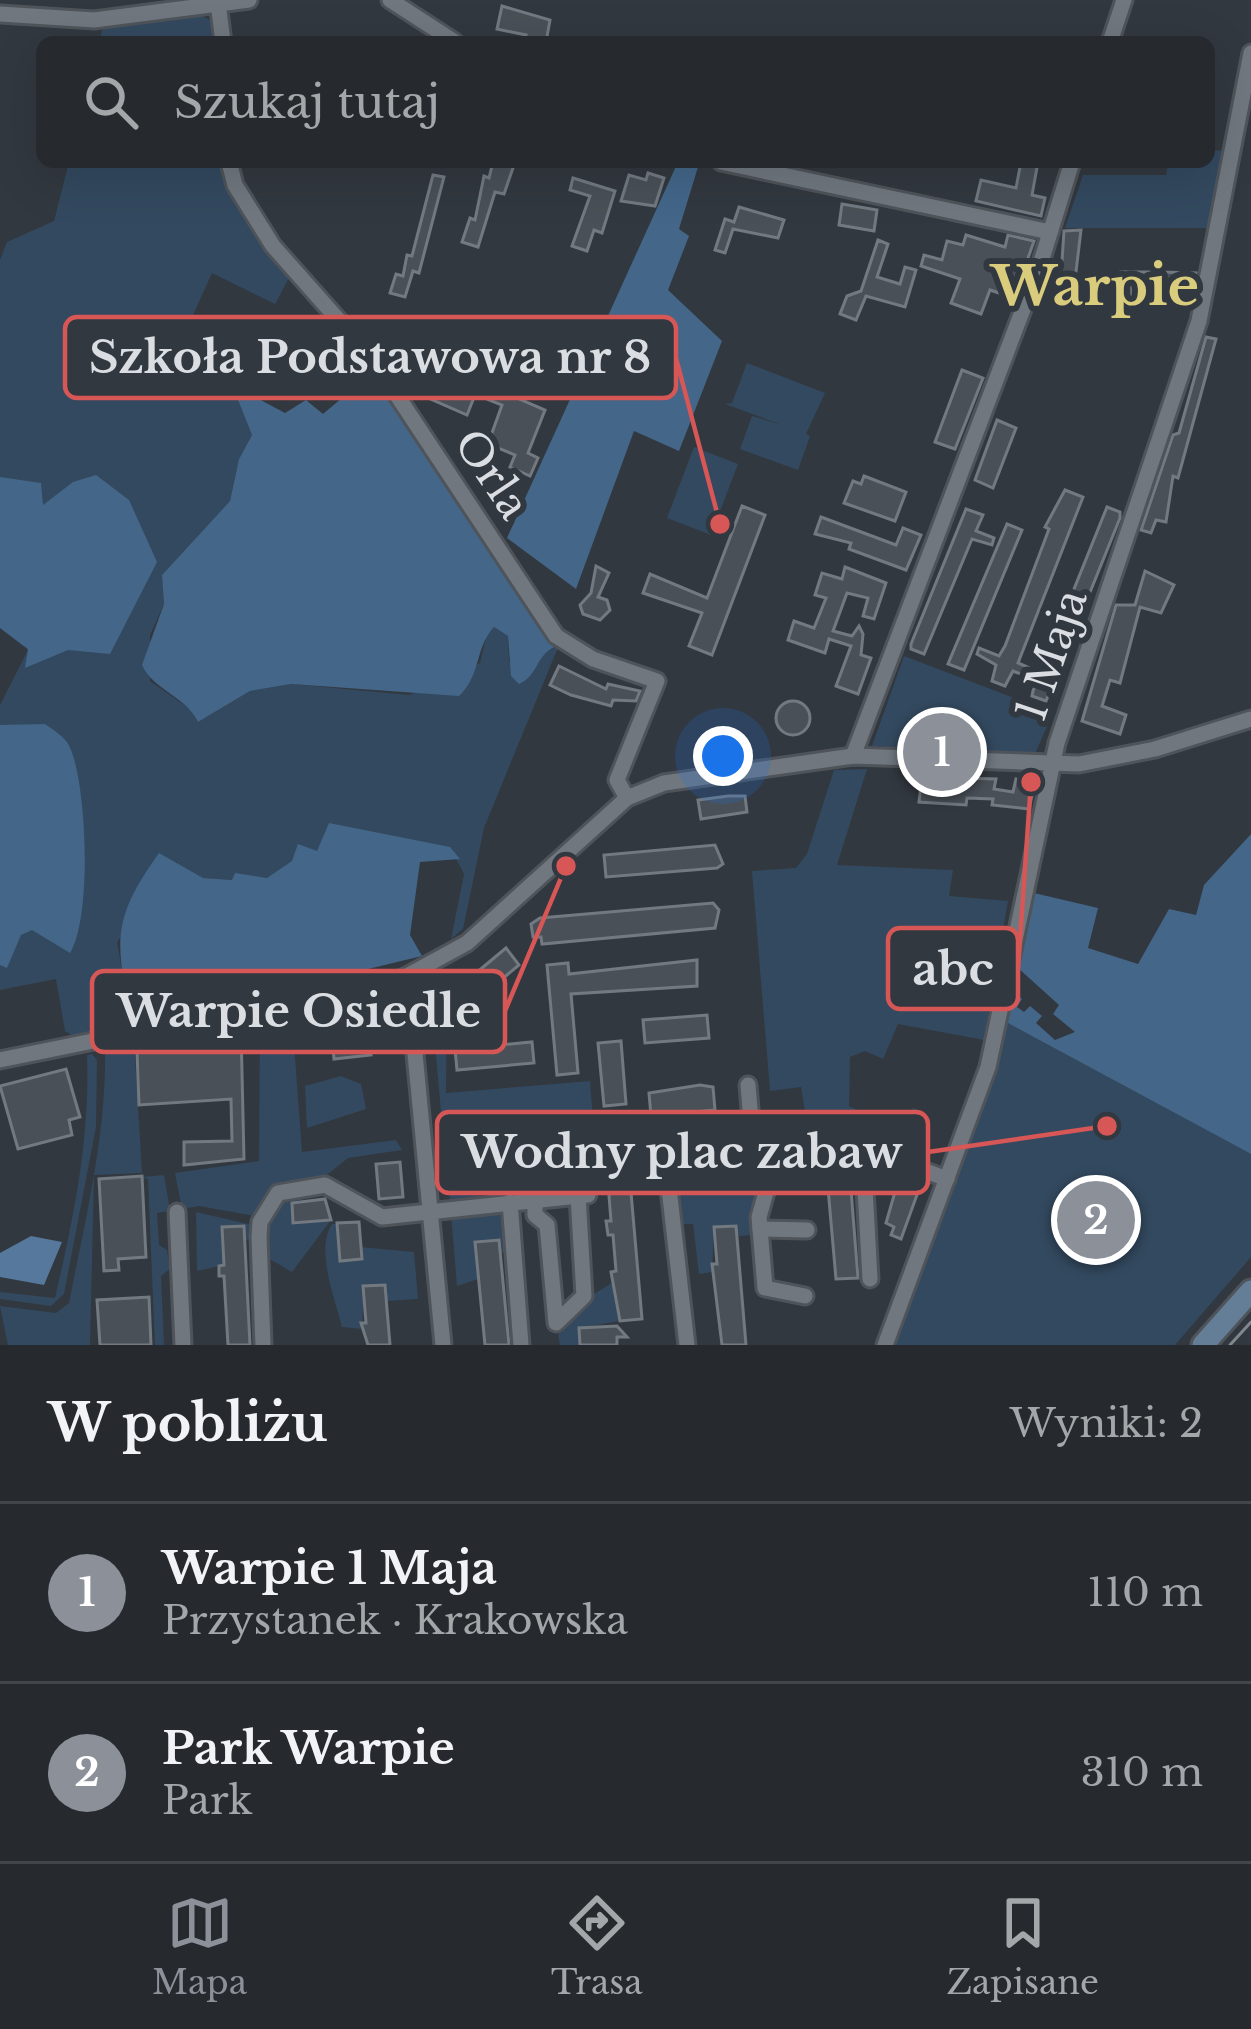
<!DOCTYPE html>
<html lang="pl">
<head>
<meta charset="utf-8">
<style>
  body { margin:0; font-family:"Libre Baskerville",serif; background:#32363b; color:#f1f3f6 }
  .you { position:absolute; left:723px; top:756px; width:42px; height:42px; margin:-30px; border:9px solid #fff; border-radius:50%; background:#1a73e8; box-shadow:0 0 0 18px #1a73e833 }
  .badge { display:grid; place-items:center; width:78px; height:78px; border-radius:50%; background:#8c9099; color:#fff; font-size:39px; font-weight:700 }
  .pin { position:absolute; translate:-50% -50%; border:6px solid #fff; box-shadow:0 3px 12px #0006 }
  .list { margin:0; padding:0; list-style:none }
  h2 { display:flex; justify-content:space-between; align-items:center; height:156px; margin:0; padding:0 48px; font-size:51px }
  h2 small { font-size:39px; font-weight:400; color:#a4a7aa }
  .list li { display:grid; grid-template-columns:78px 1fr auto; gap:36px; align-items:center; box-sizing:border-box; height:180px; padding:0 48px; border-top:3px solid #42464b }
  .list b { display:block; font-size:45px; white-space:nowrap }
  .list p { margin:0; font-size:39px; white-space:nowrap; color:#a4a7aa }
  .list em { font-size:39px; font-style:normal; color:#a4a7aa }
  .icon { flex:none; width:66px; height:66px; fill:none; stroke:currentColor; stroke-width:2; stroke-linecap:round; stroke-linejoin:round }
  .map { position:relative; flex:none; width:1251px; height:1345px; overflow:hidden }
  .search { position:absolute; background:#262a2f; box-shadow:0 12px 48px #0002; left:36px; right:36px; top:36px; height:132px; display:flex; align-items:center; gap:30px; box-sizing:border-box; padding:0 42px; border-radius:18px; color:#a4a7aa; font-size:45px }
  .sheet { height:516px; background:#262a2f }
  nav { display:flex; justify-content:space-around; align-items:center; box-sizing:border-box; height:168px; border-top:3px solid #42464b; background:#262a2f; font-size:33px; color:#a4a7aa }
  nav a { display:grid; justify-items:center; gap:6px }
  nav .on { color:#8c9099 }
  .map>svg:first-child { display:block }
  .green { fill:#33495f }
  .forest { fill:#436689 }
  .water { fill:#55789c }
  .building { fill:#495057; stroke:#727981; stroke-width:3 }
  .lines { fill:none; stroke-linecap:round; stroke-linejoin:round }
  .street-casing { stroke:#4f545a; stroke-width:21 }
  .secondary-casing { stroke:#4f545a; stroke-width:27 }
  .street { stroke:#70777f; stroke-width:15 }
  .secondary { stroke:#647e98; stroke-width:21 }
  .tram { stroke:#82878c; stroke-width:3 }
  .labels { text-anchor:middle; stroke-width:12; stroke-linejoin:round; paint-order:stroke }
  .street-label { font-size:42px; fill:#dadee2; stroke:#32383f }
  .district-label { font-size:54px; font-weight:bold; fill:#d9cc7d; stroke:#32383f }
  .leader { fill:none; stroke:#d75656; stroke-width:4.5 }
  .callout-dot { fill:#d75656; stroke:#32383f; stroke-width:4.5 }
  .callout { fill:#32383f; stroke:#d75656; stroke-width:4.5 }
  .callout-label { font-size:45px; text-anchor:middle; font-weight:bold; fill:#dadee2 }
</style>
</head>
<body>
<div class="map">
<svg width="1251" height="1345" viewBox="0 0 1251 1345">
  <rect width="100%" height="100%" fill="#32383f"/>
  <!-- green -->
  <g class="green">
    <path d="M198,13L211,21L217,42H99L102,30L119,22Z"/>
    <path d="M1209,150L1228,151L1214,228H1065L1083,175H1166L1169,162H1209Z"/>
    <path d="M69,162H224L235,203L289,278L275,304L212,273L175,355L232,385L252,435L239,459L230,501L162,575L164,604L150,635V681L193,711L198,722L250,691L291,684L410,695L480,663L487,633L494,627L508,636L509,662L533,670L542,654L559,645L484,828L463,929L451,939L464,874L450,847L317,851L267,878L235,874L233,880L203,878L176,866L177,861L117,942L132,1026L76,1038L65,1031L56,979L0,990V705L28,650L0,628V260L7,242L54,221Z"/>
    <path d="M747,363L825,393L806,434L810,436L798,470L740,449L752,416L782,425L725,404L732,403Z"/>
    <path d="M694,447L738,464L711,535L667,518Z"/>
    <path d="M904,656L1053,713L1034,756L872,746Z"/>
    <path d="M867,769L837,865L953,870L949,896L1008,901L984,1040L898,1024L883,1059L865,1051L850,1057L849,1106L898,1131L913,1108L924,1113L900,1158L873,1160L849,1141L841,1145L806,1117L801,1087L770,1091L752,871L796,868L807,854L834,770Z"/>
    <path d="M447,976L446,1093L590,1081L593,1120L443,1133L430,991Z"/>
    <path d="M383,991V1000L292,1017L302,1152L396,1140L402,1150L348,1158L323,1178L272,1188L255,1216L199,1206L182,1209L175,1173L259,1161L260,1015Z"/>
    <path d="M1006,1022L1251,1154V1257L1175,1345H894Z"/>
    <path d="M134,1040L142,1173L94,1175L90,1345H8L0,1306L56,1313L69,1303C86,1216 107,1133 105,1045Z"/>
    <path d="M92,1054L97,1060L96,1127L64,1294L51,1306L0,1299V1292L55,1298C74,1216 90,1139 87,1055Z"/>
    <path d="M341,1076L361,1084L366,1109L307,1128L305,1086Z"/>
    <path d="M499,1133L497,1164L461,1168L463,1190H479L480,1199L450,1201L443,1138Z"/>
    <path d="M772,1163L755,1202L756,1235L737,1236L735,1225L714,1227L712,1272L699,1274L693,1224H680L675,1175Z"/>
    <path d="M164,1175L170,1211L157,1213L159,1245L167,1250L170,1269L161,1276L164,1345H155L148,1179L142,1177Z"/>
    <path d="M301,1194V1200L291,1202L293,1223L331,1220L292,1272L266,1257L267,1222L283,1197Z"/>
    <path d="M196,1212L252,1225L255,1237L246,1240L244,1226L222,1227L224,1265L197,1271Z"/>
    <path d="M501,1212L506,1252L501,1253L499,1239L475,1242L478,1279L457,1286L451,1213Z"/>
    <path d="M332,1224H337L340,1261L360,1259V1247L414,1252L418,1299L387,1301L385,1285L364,1286L362,1329L342,1327C335,1299 315,1249 332,1224Z"/>
    <path d="M612,1283L620,1321L579,1328V1345H560L558,1335L592,1295Z"/>
  </g>
  <!-- forest -->
  <g class="forest">
    <path d="M677,164L698,167L679,229L689,236L668,290L722,341L679,451L634,431L576,589L507,538Z"/>
    <path d="M374,371L559,645C535,653 539,676 519,684L511,676L508,636L494,627C475,647 481,676 459,696L291,684L250,691L198,722C186,696 154,691 142,665L164,604L162,575L230,501L239,459L252,435L232,385L285,413L306,400L323,414Z"/>
    <path d="M96,475L129,500L157,562L110,654L68,650L25,668L28,649L0,628V477L41,483L43,505L73,482Z"/>
    <path d="M45,724C55,731 67,738 71,750C87,790 92,917 70,953L32,930L21,935L7,968L0,965V725Z"/>
    <path d="M329,823L450,847L460,859L420,862L410,935L422,956L132,1026C117,944 108,924 159,853L203,878L232,880L235,873L267,878L292,861L298,844L317,851Z"/>
    <path d="M1251,834V1154L1006,1022L1012,990L1022,999L1017,1007L1024,1012L1030,1006L1042,1016L1036,1023L1055,1040L1075,1032L1053,1014L1059,1005L1018,968L1034,893L1098,908L1088,948L1138,964L1169,909L1196,915L1204,885Z"/>
  </g>
  <!-- water -->
  <path class="water" d="M31,1236L62,1242L44,1285L0,1277V1253Z"/>
  <!-- building -->
  <g class="building">
    <path d="M502,6L550,20L546,42H524L526,35L497,29Z"/>
    <path d="M493,162H515L504,194L495,192L478,247L462,242L470,218L475,220L484,176L489,178Z"/>
    <path d="M1021,162H1038L1032,195L1045,198L1041,216L976,201L981,180L1016,188Z"/>
    <path d="M648,173L664,178L655,206L621,201L629,175L646,180Z"/>
    <path d="M433,175L444,177L419,273L413,271L405,297L390,293L396,274L403,276L407,255L412,256Z"/>
    <path d="M573,178L615,191L602,233L594,230L587,251L572,246L590,196L570,190Z"/>
    <path d="M842,204L877,210L874,231L839,225Z"/>
    <path d="M739,207L784,220L778,238L733,229L725,253L715,250L725,219L734,222Z"/>
    <path d="M1081,230L1075,280L1052,279L1054,260L1062,261L1064,231Z"/>
    <path d="M966,235L1005,247L1008,235L1034,241L1014,298L990,290L981,314L951,303L960,279L921,266L924,255L942,260L947,241L963,245Z"/>
    <path d="M878,240L888,244L877,277L900,284L905,267L916,270L905,307L866,296L856,320L840,314L847,296L861,291Z"/>
    <path d="M1121,272H1160L1196,273L1192,292L1132,285V301L1120,300Z"/>
    <path d="M1206,337L1216,339L1178,478L1173,476L1166,522L1156,520L1151,533L1141,530L1173,435L1179,433Z"/>
    <path d="M409,356L445,369L449,358L463,363L453,387L475,395L467,415L417,393L398,363Z"/>
    <path d="M962,370L983,378L955,449L935,442Z"/>
    <path d="M484,384L545,410L528,453L538,458L530,476L510,467L515,455L488,444L502,405L479,396Z"/>
    <path d="M997,420L1016,428L993,488L975,480Z"/>
    <path d="M864,476L906,492L895,521L844,503L853,481L861,484Z"/>
    <path d="M1065,490L1083,497L1018,663L1039,672L1035,680L1013,671L1005,686L992,681L996,665L977,654L979,648L999,656L1005,646L1049,529L1045,527Z"/>
    <path d="M742,506L765,515L712,655L689,646L702,613L643,593L650,574L707,598Z"/>
    <path d="M1107,507L1120,512V518L1046,701L1032,696L1033,691Z"/>
    <path d="M966,509L983,515L976,531L994,538L992,545L972,539L924,654L911,649V644Z"/>
    <path d="M821,517L896,545L903,528L921,535L906,570L849,549L851,543L815,534Z"/>
    <path d="M1007,524L1022,530L964,670L948,664Z"/>
    <path d="M596,566L609,573L598,597L607,600L610,610L600,620L583,614L580,605L591,593Z"/>
    <path d="M845,567L886,583L874,619L863,616L868,598L847,593L833,631L852,636L859,626L863,634L861,655L871,658L858,694L836,686L851,646L829,639L825,653L788,640L794,621L814,628L826,598L815,595L822,573L842,579Z"/>
    <path d="M1145,571L1174,585L1161,613L1140,607L1120,683L1110,680L1102,706L1126,715L1120,734L1082,721L1116,605H1135Z"/>
    <path d="M559,666L606,689L608,684L640,691L636,701L613,700L611,706L571,695L550,685Z"/>
    <circle cx="793" cy="718" r="17"/>
    <path d="M922,777L996,779L994,789L1013,792L1016,779L1035,782L1029,809L992,805L993,799L967,798L966,805L919,802Z"/>
    <path d="M728,796H745L747,812L701,819L698,800Z"/>
    <path d="M715,845L723,864L717,868L606,877L604,855Z"/>
    <path d="M713,903L719,910L715,928L542,944L541,937H533L531,924L540,918Z"/>
    <path d="M506,948L519,965L472,1004L458,988Z"/>
    <path d="M697,960V986L571,994L578,1073L557,1075L547,965L568,963L569,974Z"/>
    <path d="M707,1015L709,1038L645,1043L643,1020Z"/>
    <path d="M367,1018L371,1055L334,1059L331,1022Z"/>
    <path d="M241,1030L244,1159L184,1165V1142L232,1141L231,1099L139,1105L137,1052L192,1051V1039L229,1038V1031Z"/>
    <path d="M621,1041L626,1104L604,1106L598,1043Z"/>
    <path d="M532,1042L534,1063L457,1070L455,1049Z"/>
    <path d="M66,1069L80,1117L69,1120L72,1135L18,1149L0,1086Z"/>
    <path d="M700,1085L713,1087L715,1110L651,1116L649,1093Z"/>
    <path d="M400,1162L403,1197L379,1199L376,1164Z"/>
    <path d="M823,1166L824,1179L840,1178L842,1191L851,1190L858,1278L836,1279L828,1188L788,1193L786,1170Z"/>
    <path d="M142,1176L146,1257L118,1259L119,1270L104,1271L99,1179Z"/>
    <path d="M630,1181L642,1319L620,1321L611,1272L616,1271L613,1235H608L606,1221H611L608,1183Z"/>
    <path d="M897,1185L918,1192L901,1239L891,1235L894,1227L886,1223Z"/>
    <path d="M325,1199L331,1220L293,1223L292,1203Z"/>
    <path d="M359,1222L362,1259L340,1261L337,1223Z"/>
    <path d="M244,1226L250,1345H228L224,1276H219V1266L224,1265L222,1227Z"/>
    <path d="M736,1226L746,1345H722L712,1264H717L714,1227Z"/>
    <path d="M499,1240L509,1345H485L475,1242Z"/>
    <path d="M385,1285L390,1345H368L361,1323H366L363,1286Z"/>
    <path d="M149,1297L151,1345H100L97,1300Z"/>
    <path d="M617,1326L627,1337H617V1345H580L579,1328Z"/>
  </g>
  <g class="lines">
    <defs>
      <g id="street">
        <path d="M390,0L455,42"/>
        <path d="M218,3L223,42"/>
        <path d="M0,14L94,20L249,0"/>
        <path d="M1110,42L1124,0"/>
        <path d="M229,162L235,185L273,246L373,359L556,636L593,659L657,681L617,780L627,798"/>
        <path d="M721,162L1050,232"/>
        <path d="M853,756L1041,262L1072,162"/>
        <path d="M403,978L413,1033L443,1345"/>
        <path d="M0,1060L403,978L467,943L627,798L664,783L853,756L1079,764L1155,749L1251,719"/>
        <path d="M748,1085L753,1145"/>
        <path d="M780,1142L759,1217L765,1288L805,1296"/>
        <path d="M864,1170L870,1279"/>
        <path d="M535,1200V1215L547,1225L556,1323L584,1296L578,1196"/>
        <path d="M510,1202L521,1345"/>
        <path d="M177,1212L183,1345"/>
        <path d="M760,1229L807,1230"/>
        <path d="M263,1345L259,1237L260,1222L278,1193L325,1185L382,1217L588,1195"/>
        <path d="M687,1345L667,1171V1159L674,1153L819,1140L864,1170L904,1163L947,1179"/>
        <path d="M885,1345L988,1067L1057,743L1199,321L1251,53"/>
      </g>
      <path id="secondary" d="M1203,1345L1251,1291"/>
    </defs>
    <!-- street casing -->
    <use href="#street" class="street-casing"/>
    <!-- secondary casing -->
    <use href="#secondary" class="secondary-casing"/>
    <!-- street -->
    <use href="#street" class="street"/>
    <!-- secondary -->
    <use href="#secondary" class="secondary"/>
    <!-- tram -->
    <path class="tram" d="M1230,1345L1251,1322"/>
  </g>
  <g class="labels">
    <!-- street labels -->
    <g class="street-label">
      <text transform="translate(492 474) rotate(56)" y="15">Orla</text>
      <text transform="translate(1051 655) rotate(-71)" y="15">1 Maja</text>
    </g>
    <!-- district labels -->
    <g class="district-label">
      <text x="1095" y="305">Warpie</text>
    </g>
  </g>
  <!-- callouts -->
  <path class="leader" d="M720 524L676 358M1031 782L1018 969M566 866L505 1011M1107 1126L928 1152"/>
  <g class="callout-dot">
    <circle cx="720" cy="524" r="12"/>
    <circle cx="1031" cy="782" r="12"/>
    <circle cx="566" cy="866" r="12"/>
    <circle cx="1107" cy="1126" r="12"/>
  </g>
  <g class="callout">
    <rect x="65" y="317" width="611" height="81" rx="12"/>
    <rect x="888" y="928" width="130" height="81" rx="12"/>
    <rect x="92" y="971" width="413" height="81" rx="12"/>
    <rect x="437" y="1112" width="491" height="81" rx="12"/>
  </g>
  <g class="callout-label">
    <text x="370" y="373">Szkoła Podstawowa nr 8</text>
    <text x="953" y="985">abc</text>
    <text x="299" y="1027">Warpie Osiedle</text>
    <text x="682" y="1168">Wodny plac zabaw</text>
  </g>
</svg>
<div class="you"></div>
<div class="pin badge" style="left:942px;top:752px">1</div>
<div class="pin badge" style="left:1096px;top:1220px">2</div>
<div class="search"><svg class="icon" aria-label="search" viewBox="0 0 24 24"><circle cx="10" cy="10" r="6"/><path d="M15 15l6 6"/></svg>Szukaj tutaj</div>
</div>
<section class="sheet">
<h2>W pobliżu<small>Wyniki: 2</small></h2>
<ul class="list">
<li><span class="badge">1</span><div><b>Warpie 1 Maja</b><p>Przystanek · Krakowska</p></div><em>110 m</em></li>
<li><span class="badge">2</span><div><b>Park Warpie</b><p>Park</p></div><em>310 m</em></li>
</ul>
</section>
<nav>
<a class="on"><svg class="icon" aria-label="map" viewBox="0 0 24 24"><path d="M3 6l6-2 6 2 6-2v14l-6 2-6-2-6 2zM9 4v14M15 6v14"/></svg>Mapa</a>
<a><svg class="icon" aria-label="directions" viewBox="0 0 24 24"><path d="M12 3l9 9-9 9-9-9zM9 14v-3h6M13 9l2 2-2 2"/></svg>Trasa</a>
<a><svg class="icon" aria-label="saved" viewBox="0 0 24 24"><path d="M7 4h10v16l-5-4-5 4z"/></svg>Zapisane</a>
</nav>
</body>
</html>
